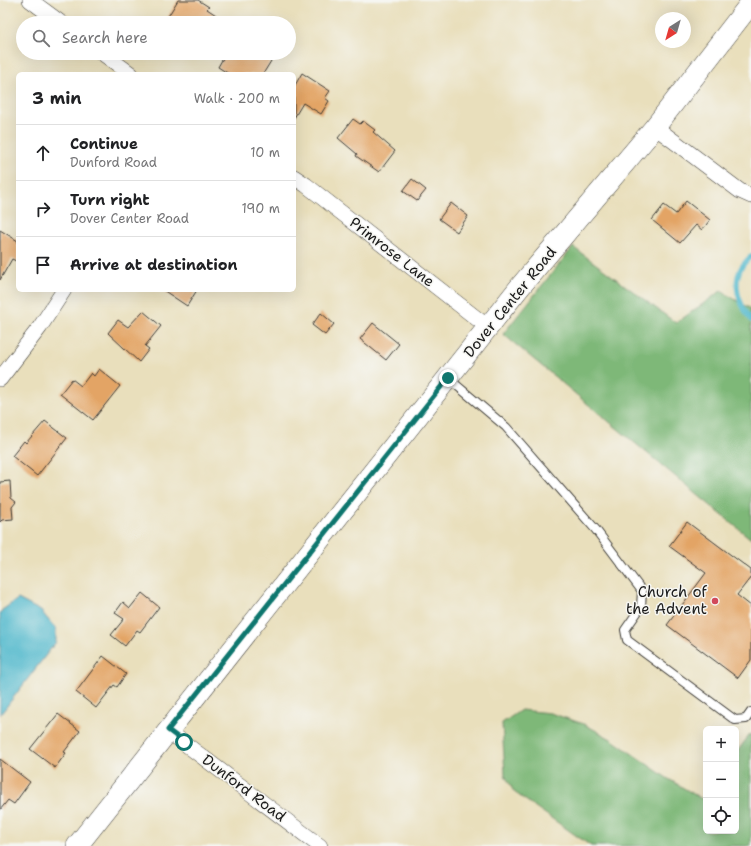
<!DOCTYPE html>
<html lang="en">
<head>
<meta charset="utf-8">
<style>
  body { margin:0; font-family:"Shantell Sans",sans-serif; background:#f6f6f6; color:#202124 }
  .controls { position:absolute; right:12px; bottom:12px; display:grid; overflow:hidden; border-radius:6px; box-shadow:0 4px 16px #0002 }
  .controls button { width:36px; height:36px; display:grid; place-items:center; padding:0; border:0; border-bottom:1px solid #e0e0e0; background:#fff; color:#202124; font:20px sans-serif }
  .compass { position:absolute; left:655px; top:12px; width:36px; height:36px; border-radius:50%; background:#fff; box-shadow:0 4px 16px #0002; rotate:217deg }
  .stop { position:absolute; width:12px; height:12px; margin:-9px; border:3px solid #0f766e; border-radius:50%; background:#fff }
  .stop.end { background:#0f766e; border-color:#fff; box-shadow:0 1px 4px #0008 }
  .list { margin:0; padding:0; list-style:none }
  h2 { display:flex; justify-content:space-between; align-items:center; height:52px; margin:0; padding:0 16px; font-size:17px }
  h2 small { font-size:13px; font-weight:400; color:#757577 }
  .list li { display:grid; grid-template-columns:26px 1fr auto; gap:12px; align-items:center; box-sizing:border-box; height:56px; padding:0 16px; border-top:1px solid #e0e0e0 }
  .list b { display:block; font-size:15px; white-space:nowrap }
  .list p { margin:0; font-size:13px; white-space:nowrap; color:#757577 }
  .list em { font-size:13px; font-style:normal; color:#757577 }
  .icon { flex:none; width:22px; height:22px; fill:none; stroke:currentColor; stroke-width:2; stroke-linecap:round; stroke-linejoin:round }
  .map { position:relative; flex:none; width:751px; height:846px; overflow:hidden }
  .search { position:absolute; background:#fff; box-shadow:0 4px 16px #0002; left:16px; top:16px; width:280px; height:44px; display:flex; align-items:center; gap:10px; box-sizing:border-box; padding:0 14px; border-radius:22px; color:#757577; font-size:15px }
  .panel { position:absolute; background:#fff; box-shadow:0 4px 16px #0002; left:16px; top:72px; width:280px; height:220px; border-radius:6px }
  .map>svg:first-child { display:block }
  .forest { fill:#7eb878; stroke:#4d6a4a }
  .water { fill:#4fb8cc; stroke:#366a74 }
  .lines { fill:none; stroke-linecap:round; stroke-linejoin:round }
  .stream { stroke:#4fb8cc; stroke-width:5 }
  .building { fill:#e3a465 }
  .lane-casing { stroke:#3b3934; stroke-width:10 }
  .street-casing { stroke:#3b3934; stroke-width:16 }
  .secondary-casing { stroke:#3b3934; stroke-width:22 }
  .lane { stroke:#fff; stroke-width:8 }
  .street { stroke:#fff; stroke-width:15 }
  .secondary { stroke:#fff; stroke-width:21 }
  .route { stroke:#0f766e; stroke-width:5 }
  .poi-dot { fill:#d1495b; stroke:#f6f6f2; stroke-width:1.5 }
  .labels { text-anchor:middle; stroke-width:3; stroke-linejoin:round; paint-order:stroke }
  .street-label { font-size:15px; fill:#1c1c1c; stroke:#f6f6f2 }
  .poi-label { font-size:15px; fill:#1c1c1c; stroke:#f6f6f2; text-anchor:end }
</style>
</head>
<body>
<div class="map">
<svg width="751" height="846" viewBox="0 0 751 846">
  <rect width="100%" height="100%" fill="#f6f6f2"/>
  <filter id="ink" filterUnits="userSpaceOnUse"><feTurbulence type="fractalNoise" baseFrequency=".025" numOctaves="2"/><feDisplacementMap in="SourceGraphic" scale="8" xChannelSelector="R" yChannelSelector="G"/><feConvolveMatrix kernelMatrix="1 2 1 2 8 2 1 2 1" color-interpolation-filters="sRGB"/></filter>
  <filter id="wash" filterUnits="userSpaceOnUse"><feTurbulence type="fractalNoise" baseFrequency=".012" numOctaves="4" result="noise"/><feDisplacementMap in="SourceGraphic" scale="16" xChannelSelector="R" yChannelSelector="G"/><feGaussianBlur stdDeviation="0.9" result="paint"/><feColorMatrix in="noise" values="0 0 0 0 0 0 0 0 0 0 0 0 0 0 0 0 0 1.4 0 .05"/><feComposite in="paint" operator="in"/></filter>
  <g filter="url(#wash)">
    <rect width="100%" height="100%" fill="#e9dfbc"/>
    <!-- forest -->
    <g class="forest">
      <path d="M573,247L676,323L721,291L751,309V539L503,334Z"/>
      <path d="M521,710L550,713L584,724L611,739L667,778L702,799L706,793V831H736V753L751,733V846H591L514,792L505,775L502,723Z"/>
    </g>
    <!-- water -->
    <path class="water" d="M18,599L41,611L56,629V642L0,715V614L2,610Z"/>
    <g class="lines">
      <!-- stream -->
      <path class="stream" d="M751,256C747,260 742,265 740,270C732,288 741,306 751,320"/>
    </g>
    <g id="blocks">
      <!-- building -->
      <g class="building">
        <path d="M178,0H198L209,7L207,9L216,15L211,23H164Z"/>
        <path d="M226,53H258L271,61L263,74H229L218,67Z"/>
        <path d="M302,73L330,91L325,98L329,101L321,114L303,103L294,118V87Z"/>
        <path d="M353,119L360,124L363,121L375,130L373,132L395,151L379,172L356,156L357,154L338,138Z"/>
        <path d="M412,179L426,190L417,201L403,191Z"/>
        <path d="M686,201L710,220L702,230L696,225L680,243L652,220L664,205L676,214Z"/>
        <path d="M451,203L468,216L457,232L439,219Z"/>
        <path d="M0,230L18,241V262L12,259L0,280Z"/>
        <path d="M163,290H197L187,306Z"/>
        <path d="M143,311L161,326L145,346L149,349L139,362L108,333L118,320L128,327Z"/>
        <path d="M321,313L334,324L325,335L312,325Z"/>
        <path d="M373,323L399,344L386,360L360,339Z"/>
        <path d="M99,369L120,386L93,420L60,394L72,379L81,386L91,373L94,376Z"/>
        <path d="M45,421L67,438L37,476L12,456L24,441L26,443Z"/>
        <path d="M10,481L11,498L16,502L12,507L13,519L2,520L0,522V482Z"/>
        <path d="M687,522L751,570V577L737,595L751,606V660L738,678L667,625L706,573L669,546Z"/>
        <path d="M142,593L159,607L140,632L137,630L125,646L111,635L124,619L115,613L123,602L130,608Z"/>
        <path d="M103,656L126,674L117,687L114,685L96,708L76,692Z"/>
        <path d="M58,714L80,731L64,752L66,753L55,768L30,749Z"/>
        <path d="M0,759L30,782L14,804L8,800L0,810Z"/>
      </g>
    </g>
  </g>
  <g filter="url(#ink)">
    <use href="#blocks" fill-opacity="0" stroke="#3b3934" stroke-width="1"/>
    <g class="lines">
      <defs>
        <path id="lane" d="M448,378L506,427L596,530L642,591L641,607L625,630L627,640L735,720L746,719L751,712"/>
        <g id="street">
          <path d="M30,0L61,23"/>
          <path d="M102,53L131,74"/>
          <path d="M655,127L740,191L751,196"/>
          <path d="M294,177L306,185L489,328"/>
          <path d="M0,379L40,327L64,290"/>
          <path d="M167,730L320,846"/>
        </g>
        <path id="secondary" d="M77,846L519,288L655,127L751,3"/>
      </defs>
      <!-- lane casing -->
      <use href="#lane" class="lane-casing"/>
      <!-- street casing -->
      <use href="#street" class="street-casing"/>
      <!-- secondary casing -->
      <use href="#secondary" class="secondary-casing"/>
      <!-- lane -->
      <use href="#lane" class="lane"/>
      <!-- street -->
      <use href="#street" class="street"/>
      <!-- secondary -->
      <use href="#secondary" class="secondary"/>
    </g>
  </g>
  <g class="lines" filter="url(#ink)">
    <!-- route -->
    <path class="route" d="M184,742L168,730L448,378"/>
  </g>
  <!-- markers -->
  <circle class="poi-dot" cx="715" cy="601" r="4"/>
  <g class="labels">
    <!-- street labels -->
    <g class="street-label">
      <text transform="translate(392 252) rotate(38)" y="5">Primrose Lane</text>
      <text transform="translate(510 302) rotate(-51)" y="5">Dover Center Road</text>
      <text transform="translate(244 788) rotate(37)" y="5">Dunford Road</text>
    </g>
    <!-- poi labels -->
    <g class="poi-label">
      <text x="707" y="597">Church of<tspan x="707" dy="17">the Advent</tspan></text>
    </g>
  </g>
</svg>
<div class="controls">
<button>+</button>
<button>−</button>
<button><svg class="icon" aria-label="locate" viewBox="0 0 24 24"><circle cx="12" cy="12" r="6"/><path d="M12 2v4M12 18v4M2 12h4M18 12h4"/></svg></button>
</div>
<svg class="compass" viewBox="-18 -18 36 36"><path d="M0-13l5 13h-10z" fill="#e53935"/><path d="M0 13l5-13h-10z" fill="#757577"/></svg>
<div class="stop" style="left:184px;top:742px"></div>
<div class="stop end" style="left:448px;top:378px"></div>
<div class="search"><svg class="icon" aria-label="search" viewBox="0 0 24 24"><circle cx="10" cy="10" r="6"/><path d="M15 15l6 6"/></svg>Search here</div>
<section class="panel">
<h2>3 min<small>Walk · 200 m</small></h2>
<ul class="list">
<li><svg class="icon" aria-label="ahead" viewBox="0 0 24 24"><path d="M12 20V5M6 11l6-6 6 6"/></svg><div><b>Continue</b><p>Dunford Road</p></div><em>10 m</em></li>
<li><svg class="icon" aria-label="right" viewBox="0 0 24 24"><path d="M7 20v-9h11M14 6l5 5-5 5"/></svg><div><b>Turn right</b><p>Dover Center Road</p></div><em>190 m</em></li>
<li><svg class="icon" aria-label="arrive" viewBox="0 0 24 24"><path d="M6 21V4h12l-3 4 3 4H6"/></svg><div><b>Arrive at destination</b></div></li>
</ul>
</section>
</div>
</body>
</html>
